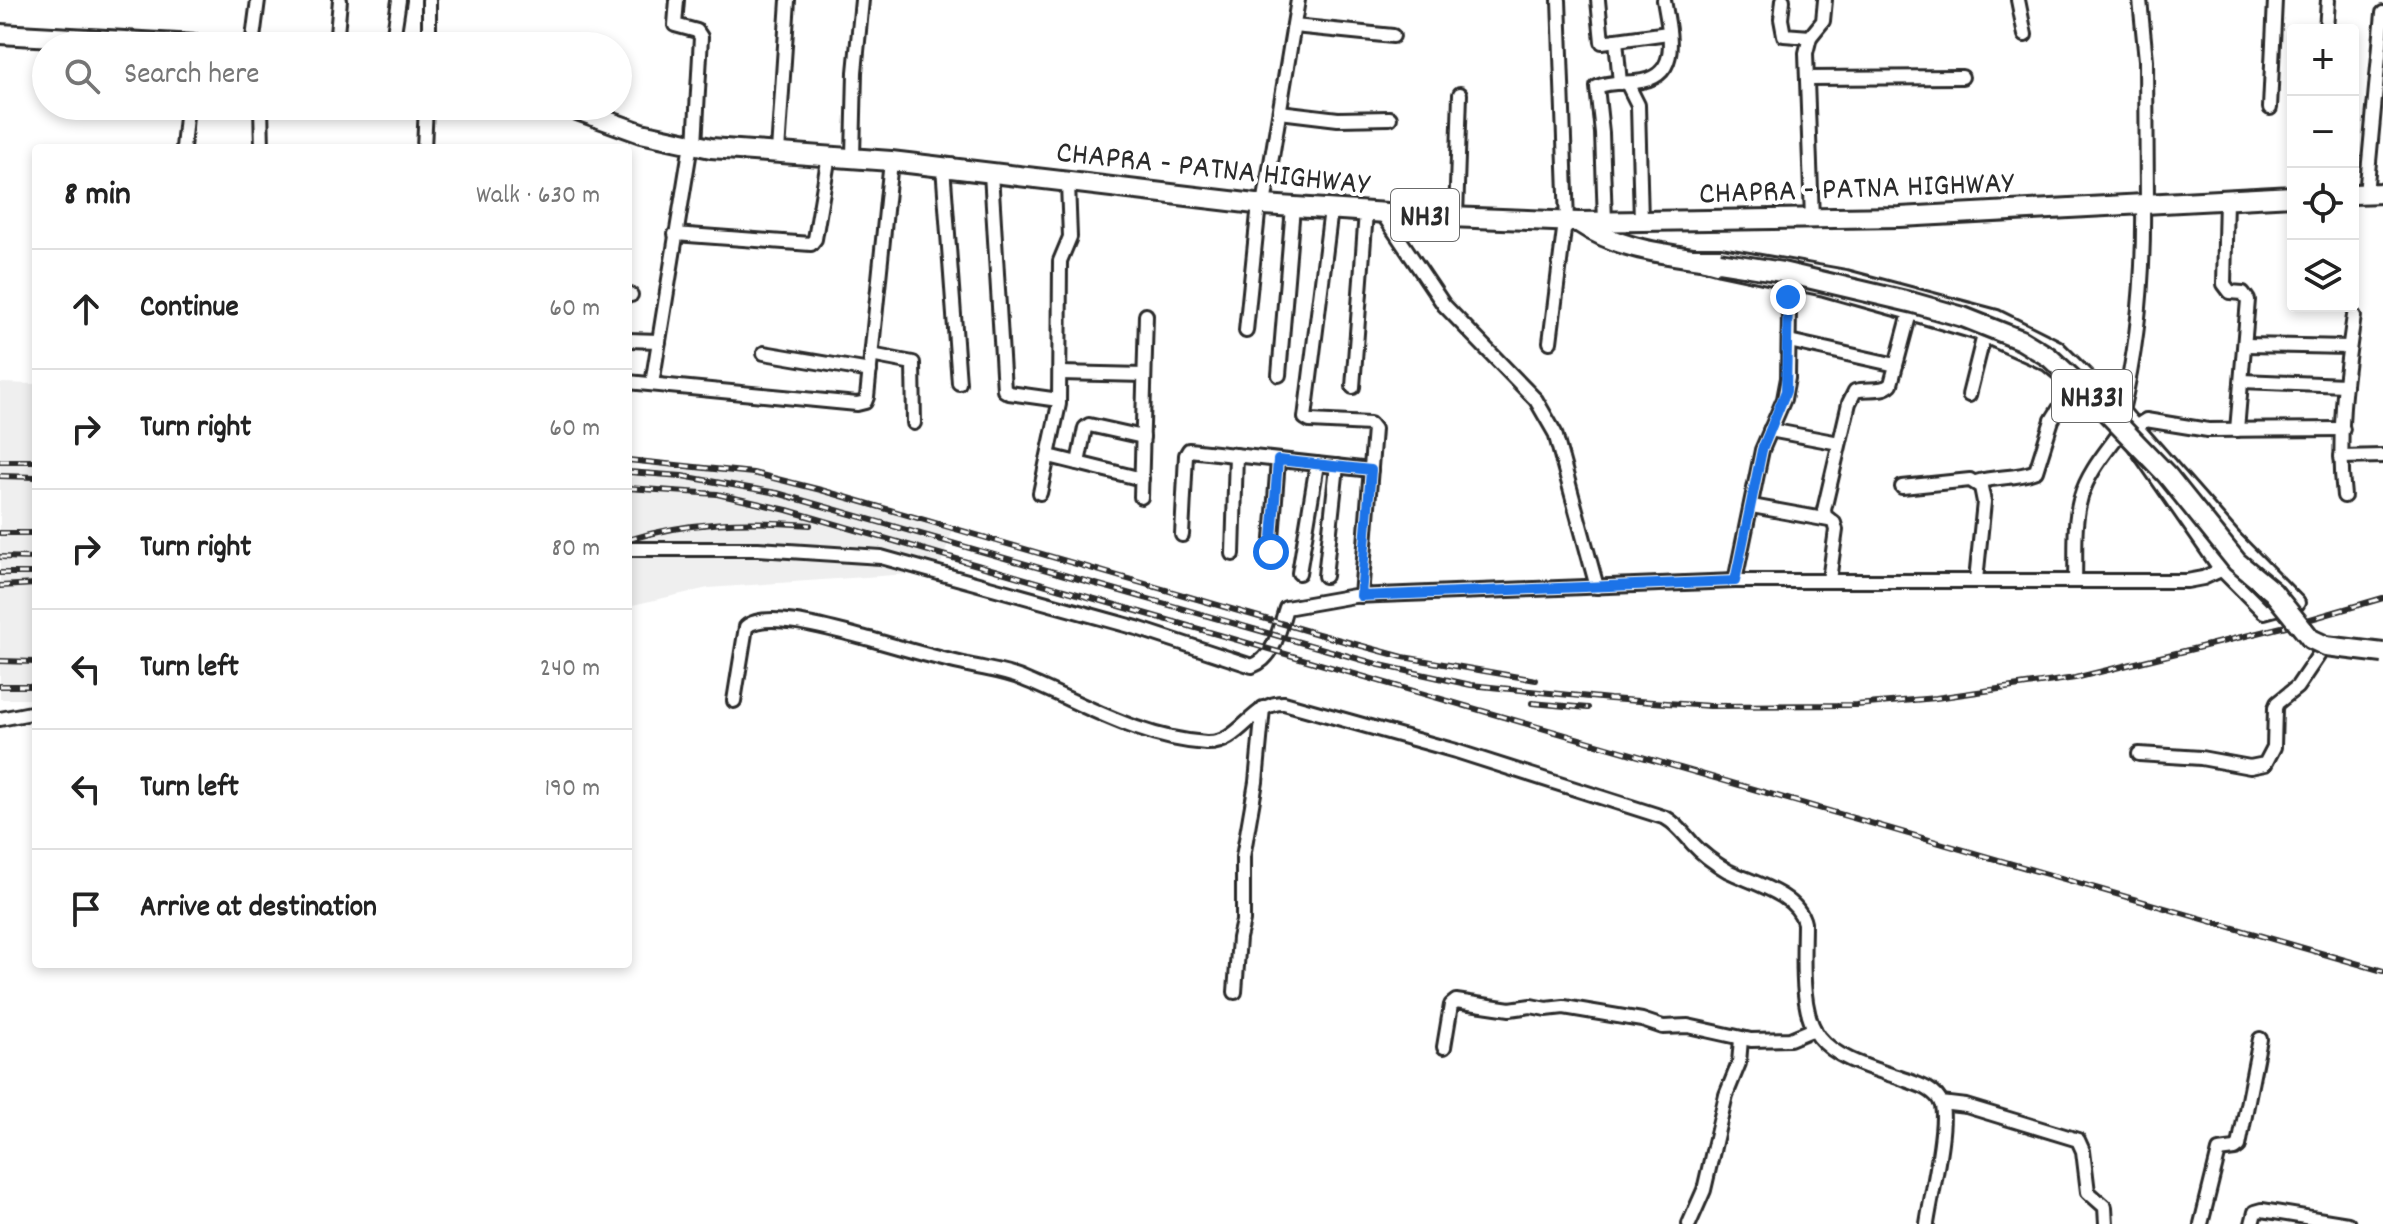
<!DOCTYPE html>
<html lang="en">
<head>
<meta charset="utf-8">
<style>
  body { margin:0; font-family:Dekko,sans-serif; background:#f6f6f6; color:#222 }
  .controls { position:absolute; right:24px; top:24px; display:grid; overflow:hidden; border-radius:8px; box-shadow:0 4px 12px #0003 }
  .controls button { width:72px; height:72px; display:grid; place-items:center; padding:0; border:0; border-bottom:2px solid #e0e0e0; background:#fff; color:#222; font:40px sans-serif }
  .stop { position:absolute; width:24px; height:24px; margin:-18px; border:6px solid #1a73e8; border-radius:50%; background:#fff }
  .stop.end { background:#1a73e8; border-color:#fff; box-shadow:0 2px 8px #0008 }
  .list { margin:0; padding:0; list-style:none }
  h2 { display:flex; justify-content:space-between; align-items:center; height:104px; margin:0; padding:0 32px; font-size:34px }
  h2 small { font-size:26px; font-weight:400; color:#767676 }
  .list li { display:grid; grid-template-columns:52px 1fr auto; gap:24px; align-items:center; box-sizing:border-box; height:120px; padding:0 32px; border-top:2px solid #e0e0e0 }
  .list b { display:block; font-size:30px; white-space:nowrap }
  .list em { font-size:26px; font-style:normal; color:#767676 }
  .icon { flex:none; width:44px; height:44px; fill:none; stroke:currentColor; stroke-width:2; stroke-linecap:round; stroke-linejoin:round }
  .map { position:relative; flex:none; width:2383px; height:1224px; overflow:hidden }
  .search { position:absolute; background:#fff; box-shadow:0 4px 12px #0003; left:32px; top:32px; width:600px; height:88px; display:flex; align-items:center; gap:20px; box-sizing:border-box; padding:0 28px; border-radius:44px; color:#767676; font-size:30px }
  .panel { position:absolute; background:#fff; box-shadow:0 4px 12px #0003; left:32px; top:144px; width:600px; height:824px; border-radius:8px }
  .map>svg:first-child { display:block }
  .built { fill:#efefef }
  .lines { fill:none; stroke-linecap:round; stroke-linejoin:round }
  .minor-casing { stroke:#2b2b2b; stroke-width:18 }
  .highway-casing { stroke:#2b2b2b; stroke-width:24 }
  .minor { stroke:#fff; stroke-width:12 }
  .highway { stroke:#fff; stroke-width:18 }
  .rail-casing { stroke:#2b2b2b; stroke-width:6 }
  .rail { stroke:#fff; stroke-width:3; stroke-dasharray:9; stroke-linecap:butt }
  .highway-bridge-casing { stroke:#2b2b2b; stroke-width:24; stroke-linecap:butt }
  .highway-bridge { stroke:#fff; stroke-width:18 }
  .route { stroke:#1a73e8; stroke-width:10 }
  .labels { text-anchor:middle; stroke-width:8; stroke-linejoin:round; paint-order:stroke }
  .shield { fill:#fff; stroke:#6b6b6b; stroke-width:2 }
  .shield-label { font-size:30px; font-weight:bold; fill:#2b2b2b }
  .street-label { font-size:32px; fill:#2b2b2b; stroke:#fff }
</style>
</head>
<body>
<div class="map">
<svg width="2383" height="1224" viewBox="0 0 2383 1224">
  <rect width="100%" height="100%" fill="#fff"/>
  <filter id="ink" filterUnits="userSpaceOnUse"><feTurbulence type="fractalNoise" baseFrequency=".0125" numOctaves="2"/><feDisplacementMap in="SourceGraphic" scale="16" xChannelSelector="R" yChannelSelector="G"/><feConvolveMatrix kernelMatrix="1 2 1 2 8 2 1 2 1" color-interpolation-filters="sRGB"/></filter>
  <g filter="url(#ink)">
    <!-- built -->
    <g class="built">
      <path d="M0,383L36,384V699H0Z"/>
      <path d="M664,462L764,477L954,527L938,572L708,588L628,606V479Z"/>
    </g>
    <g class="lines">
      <defs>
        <g id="minor">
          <path d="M677,0L675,25L697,31L701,37L695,145"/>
          <path d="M1559,0L1567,222"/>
          <path d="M1598,0L1602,42L1668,33"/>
          <path d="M1783,0L1781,19L1784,35L1810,37"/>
          <path d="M2018,0L2025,35"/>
          <path d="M2140,0L2146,60L2147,202"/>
          <path d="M1294,26L1393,36"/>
          <path d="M2326,30L2328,0"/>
          <path d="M1616,40L1620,83"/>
          <path d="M252,46L258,0"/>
          <path d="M336,46L340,0"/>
          <path d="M392,46L399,0"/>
          <path d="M429,46V0"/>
          <path d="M1807,78L1962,77"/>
          <path d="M1627,83L1638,105L1641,222"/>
          <path d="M261,106L262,148"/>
          <path d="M2270,108L2275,0"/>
          <path d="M1280,112L1338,119L1390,118"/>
          <path d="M183,148L187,106"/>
          <path d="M424,148L426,106"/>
          <path d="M778,152L788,0"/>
          <path d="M853,157L855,72L862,0"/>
          <path d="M943,166L959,383"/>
          <path d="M991,173L1004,390L1009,393L1059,400"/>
          <path d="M2366,194L2383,13"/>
          <path d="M2226,199L2224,284L2230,292L2243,293L2248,300L2237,430"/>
          <path d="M1264,205L1298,0"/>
          <path d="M1331,209L1305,418L1310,421L1370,424L1374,429L1361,596"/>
          <path d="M1382,213L1444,305L1536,400L1555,433L1597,587"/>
          <path d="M1456,217L1460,94"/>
          <path d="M1812,219L1806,53L1810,37L1823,21L1825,0"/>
          <path d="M1605,222L1602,133L1597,87C1607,82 1622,83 1635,82C1682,78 1670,35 1664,0"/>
          <path d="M675,234L811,244L815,239L829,155"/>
          <path d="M1675,255H1721L1846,277L1997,317L2057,347L2122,411L2234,538L2298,603L2264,612L2219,567L2134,445L2092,401L2047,364L1978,333L1910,313L1824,289L1720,267Z"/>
          <path d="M628,295H631"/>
          <path d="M1246,331L1259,204"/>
          <path d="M628,340L659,341"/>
          <path d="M1789,341L1896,365"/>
          <path d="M1550,342L1565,222"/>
          <path d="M2245,345L2349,347"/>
          <path d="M764,353L870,371"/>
          <path d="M871,355L913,363L914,423"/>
          <path d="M1060,373L1144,375"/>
          <path d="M1279,375L1293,207"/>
          <path d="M2242,381L2345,385"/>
          <path d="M628,382L857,404L865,402L867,397L891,161"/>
          <path d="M652,384L691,144"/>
          <path d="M1353,387L1366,212"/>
          <path d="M1969,395L1984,335"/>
          <path d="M2122,411C2139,341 2144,274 2143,203"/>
          <path d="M2135,427L2146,420L2208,430L2343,429"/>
          <path d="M1770,430L1839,443"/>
          <path d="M1049,456L1142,479"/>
          <path d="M2341,457L2383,456"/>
          <path d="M1078,463L1085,428L1089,425L1143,437"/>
          <path d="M1976,482C1996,476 2017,479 2036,471L2052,420L2074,385"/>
          <path d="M1902,487L1970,480L1981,487L1984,502L1976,580"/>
          <path d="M1040,493L1059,404L1060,261L1070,237L1068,183"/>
          <path d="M2344,496C2337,437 2345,376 2354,316"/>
          <path d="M1141,497L1146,315"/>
          <path d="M1752,506L1829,520"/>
          <path d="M1182,535L1186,455L1189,450L1371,470"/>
          <path d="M628,549H758L881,557L1137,628L1252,666C1275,658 1279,629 1286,608L1354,596L1735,581H2187L2203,578L2223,569"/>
          <path d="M1271,552L1278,460"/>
          <path d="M1233,554L1236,455"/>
          <path d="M1299,573L1317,464"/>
          <path d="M1325,576L1337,466"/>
          <path d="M1829,580L1836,530L1834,523L1825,516L1824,510L1849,403L1855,391C1867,387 1882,393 1891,384L1910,313"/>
          <path d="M2075,580C2076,554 2073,522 2081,497C2088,472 2107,451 2121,431"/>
          <path d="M1735,581L1762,450L1784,399L1788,378L1789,309L1785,280"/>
          <path d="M734,701L746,627C767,608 844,633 870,639C901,648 932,657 964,664C983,669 1005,671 1023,679C1082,703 1140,739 1206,743C1240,745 1252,702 1284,703L1456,751L1666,818C1677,824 1684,834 1693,844C1703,855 1716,864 1728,871C1752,883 1798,894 1804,923C1804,955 1799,1012 1819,1037C1838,1061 1879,1070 1906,1080C1919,1085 1935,1089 1941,1103C1949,1121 1930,1201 1927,1224"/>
          <path d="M0,719L36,712"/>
          <path d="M2139,754L2201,758L2250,767L2265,764L2274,747L2275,708L2277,703L2297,687L2320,653"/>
          <path d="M1235,992L1239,938L1243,921V857L1256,782L1263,708"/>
          <path d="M1444,1047L1451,1005L1456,1001L1510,1009L1531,1006L1546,1009L1564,1007L1642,1020L1663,1027L1688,1026L1751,1040L1790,1039L1814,1029"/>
          <path d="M1941,1103L1966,1106L2078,1140L2083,1151L2088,1192L2105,1207L2106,1224"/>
          <path d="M1689,1224L1704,1190L1726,1095L1739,1063L1741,1039"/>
          <path d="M2201,1224L2219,1151L2235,1149L2239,1146L2260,1039"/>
          <path d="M2252,1224L2255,1212L2262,1210L2348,1224"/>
        </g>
        <g id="highway">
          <path d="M0,34L214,46"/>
          <path d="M566,106L641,133L711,148L891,161L1264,205L1449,217L1578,222L1900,217L2293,196"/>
          <path d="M2353,194L2383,193"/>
          <path d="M1578,222C1620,251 1670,254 1719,262"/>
        </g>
      </defs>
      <!-- minor casing -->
      <use href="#minor" class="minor-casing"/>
      <!-- highway casing -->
      <use href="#highway" class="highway-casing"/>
      <!-- minor -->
      <use href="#minor" class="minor"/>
      <!-- highway -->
      <use href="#highway" class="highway"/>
      <defs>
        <g id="rail">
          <path d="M628,460L753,473L821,490L1318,634L1403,657L1536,680"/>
          <path d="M0,461H36"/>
          <path d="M628,472L682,476L777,493L1380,665L1471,685L1610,699L1710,706L1856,705L1936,698L2075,678L2290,625L2383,598"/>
          <path d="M0,476L36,477"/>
          <path d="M628,488L717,494L787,510L2383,971"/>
          <path d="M0,533H36"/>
          <path d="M628,540C689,521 747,520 810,525"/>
          <path d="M0,557L36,558"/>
          <path d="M0,573H36"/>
          <path d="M0,586L36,584"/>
          <path d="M0,661L36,662"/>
          <path d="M0,686H36"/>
          <path d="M1532,703L1588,708"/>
        </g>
      </defs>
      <!-- rail casing -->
      <use href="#rail" class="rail-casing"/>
      <!-- rail -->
      <use href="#rail" class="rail"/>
      <defs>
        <path id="highway-bridge" d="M1719,262L1782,272L1914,303L1963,317L2021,340L2049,357L2087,392L2167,475L2237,562L2273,592L2311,639L2326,646L2383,653"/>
      </defs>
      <!-- highway-bridge casing -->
      <use href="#highway-bridge" class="highway-bridge-casing"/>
      <!-- highway-bridge -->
      <use href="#highway-bridge" class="highway-bridge"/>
    </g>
  </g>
  <g class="lines" filter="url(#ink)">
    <!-- route -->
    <path class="route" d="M1271,552L1278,460L1371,470L1361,596L1735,581L1762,450L1786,391L1788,297"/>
  </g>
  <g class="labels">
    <!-- shield labels -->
    <g class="shield">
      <rect x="1391" y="189" width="68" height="52" rx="6"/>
      <rect x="2052" y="370" width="80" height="52" rx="6"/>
    </g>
    <g class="shield-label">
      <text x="1425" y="225">NH31</text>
      <text x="2092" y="406">NH331</text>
    </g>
    <!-- street labels -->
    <g class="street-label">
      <text transform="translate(1213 166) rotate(6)" y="11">CHAPRA - PATNA HIGHWAY</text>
      <text transform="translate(1856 186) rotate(-2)" y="11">CHAPRA - PATNA HIGHWAY</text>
    </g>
  </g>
</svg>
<div class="controls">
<button>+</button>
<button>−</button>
<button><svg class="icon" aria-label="locate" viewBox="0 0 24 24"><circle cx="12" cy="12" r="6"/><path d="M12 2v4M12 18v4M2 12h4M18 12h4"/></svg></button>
<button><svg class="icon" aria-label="layers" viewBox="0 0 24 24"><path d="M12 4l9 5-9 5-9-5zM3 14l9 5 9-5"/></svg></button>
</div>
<div class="stop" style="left:1271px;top:552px"></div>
<div class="stop end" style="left:1788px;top:297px"></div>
<div class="search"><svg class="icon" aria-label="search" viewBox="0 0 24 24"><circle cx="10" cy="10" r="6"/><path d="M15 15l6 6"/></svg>Search here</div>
<section class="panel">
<h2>8 min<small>Walk · 630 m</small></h2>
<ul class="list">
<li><svg class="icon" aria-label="ahead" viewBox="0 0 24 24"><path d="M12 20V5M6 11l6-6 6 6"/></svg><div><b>Continue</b></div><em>60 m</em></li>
<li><svg class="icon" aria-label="right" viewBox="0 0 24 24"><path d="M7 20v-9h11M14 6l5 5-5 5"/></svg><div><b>Turn right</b></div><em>60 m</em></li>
<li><svg class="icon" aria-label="right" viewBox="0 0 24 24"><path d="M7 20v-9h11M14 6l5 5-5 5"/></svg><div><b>Turn right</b></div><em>80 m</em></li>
<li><svg class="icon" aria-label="left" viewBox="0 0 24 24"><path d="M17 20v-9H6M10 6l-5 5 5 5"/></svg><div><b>Turn left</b></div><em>240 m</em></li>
<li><svg class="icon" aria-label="left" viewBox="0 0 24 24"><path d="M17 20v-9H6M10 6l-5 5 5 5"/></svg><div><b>Turn left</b></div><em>190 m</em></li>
<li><svg class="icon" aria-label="arrive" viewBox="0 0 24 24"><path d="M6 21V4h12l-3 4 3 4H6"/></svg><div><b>Arrive at destination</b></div></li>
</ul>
</section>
</div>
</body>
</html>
